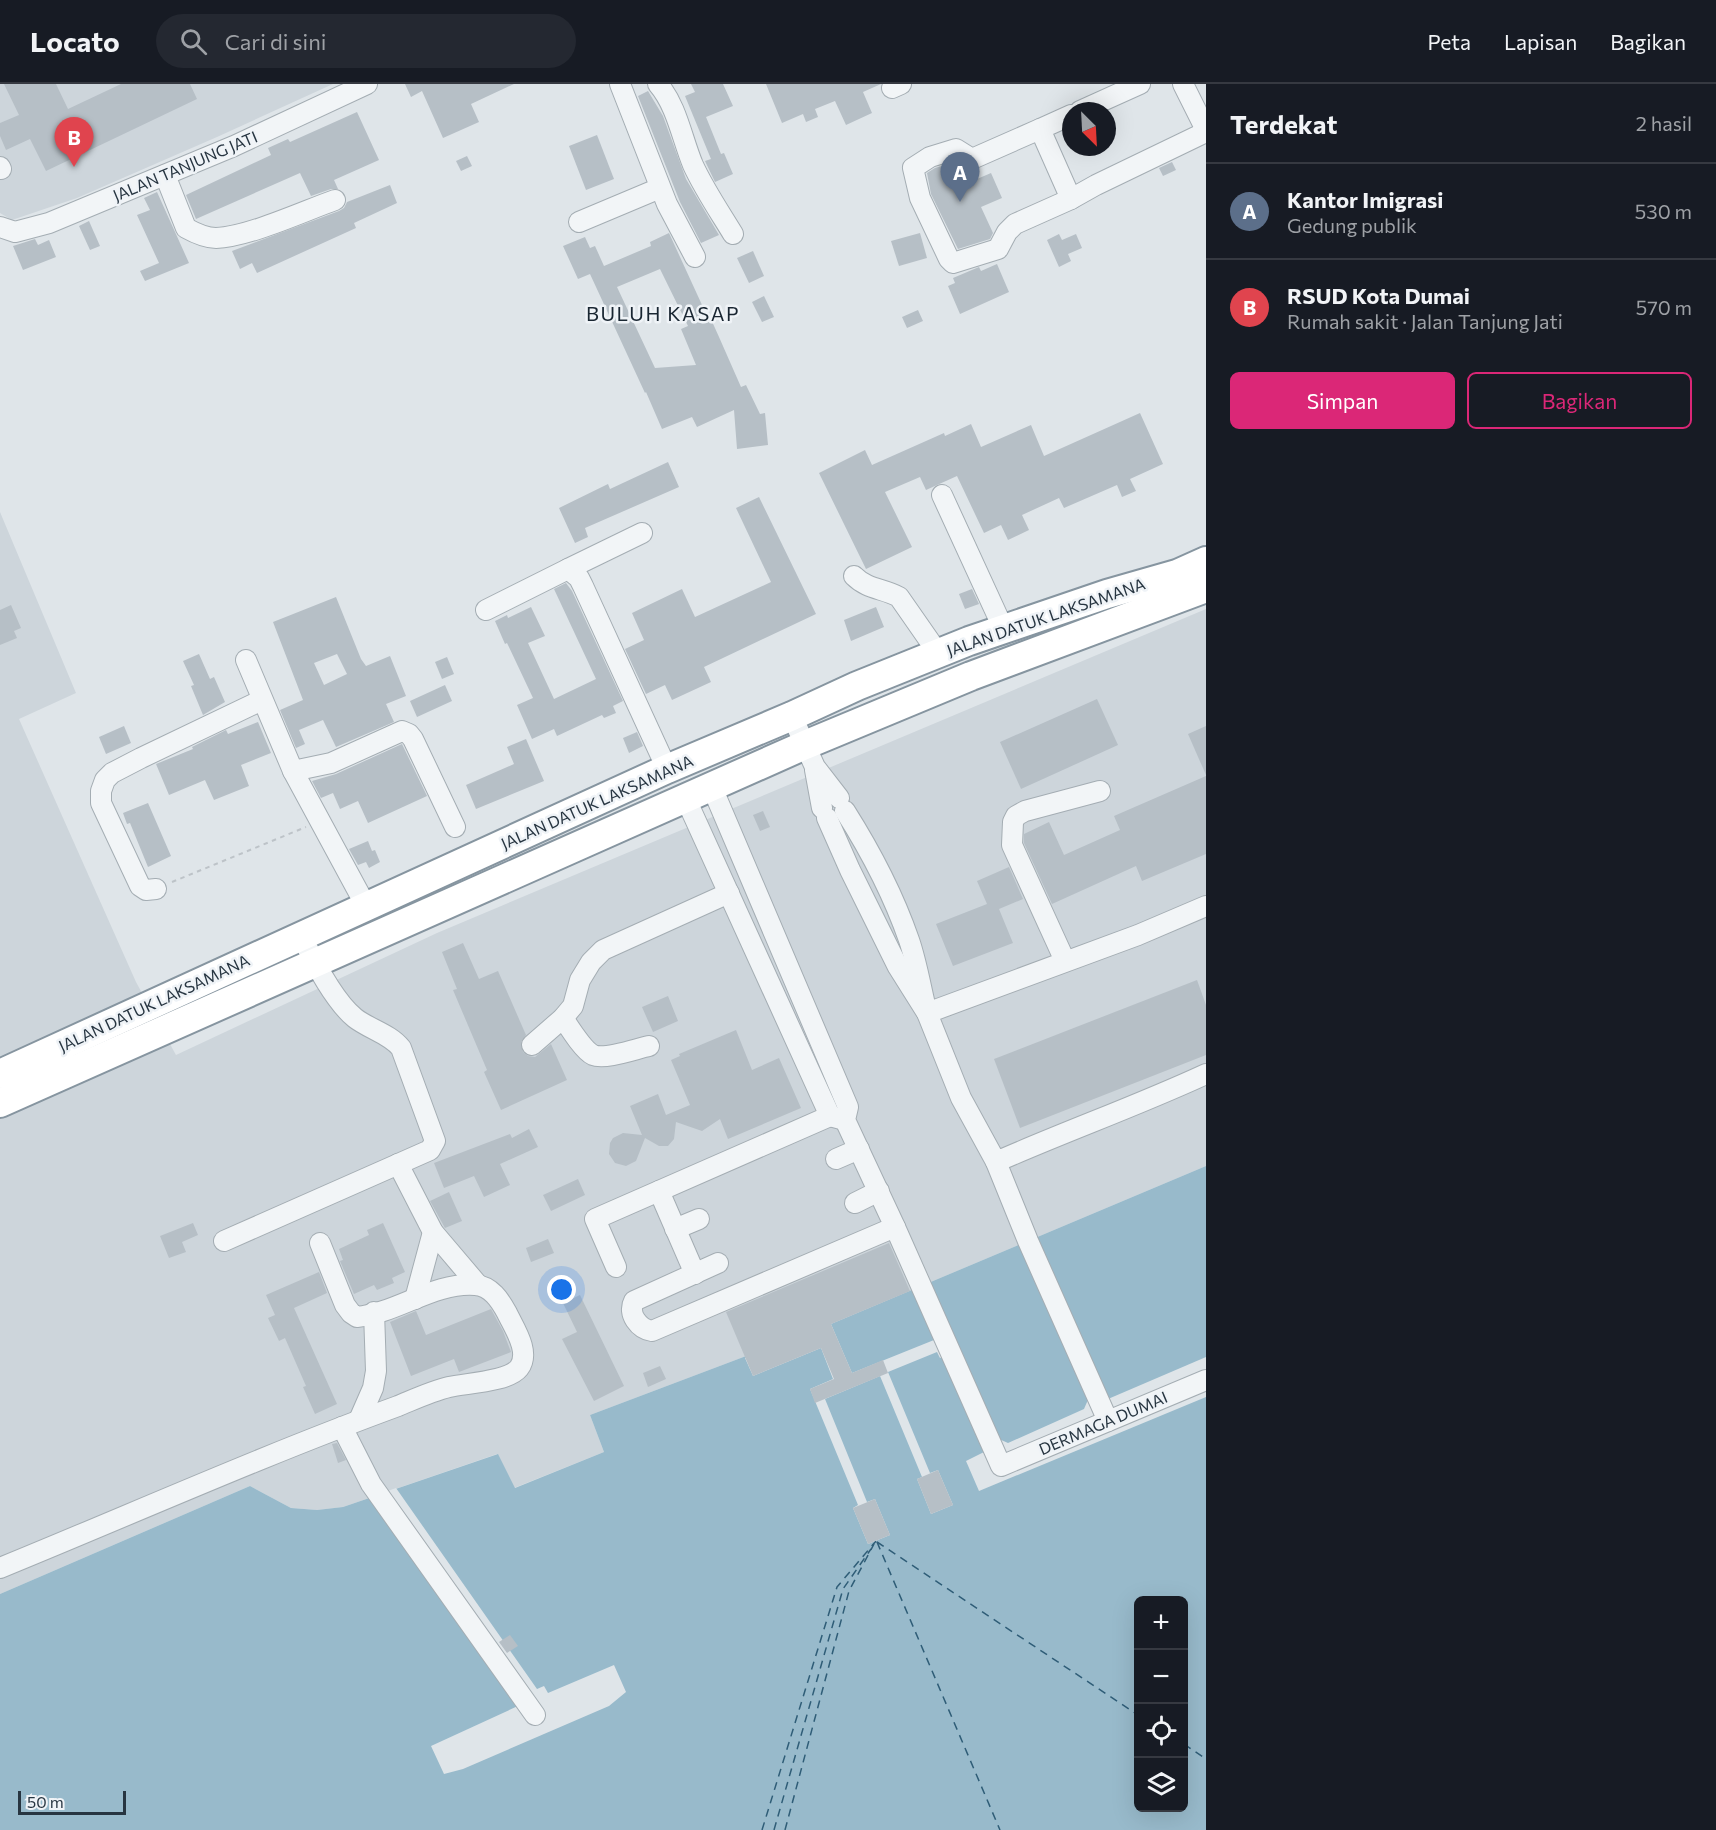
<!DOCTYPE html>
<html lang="id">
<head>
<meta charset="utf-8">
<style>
  body { margin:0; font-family:Commissioner,sans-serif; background:#242831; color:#f1f3f6 }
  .controls { position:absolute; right:18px; bottom:18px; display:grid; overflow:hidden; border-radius:9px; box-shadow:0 6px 24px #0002 }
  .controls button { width:54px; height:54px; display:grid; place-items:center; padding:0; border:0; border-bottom:2px solid #363941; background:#171b24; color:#f1f3f6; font:30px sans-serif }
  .compass { position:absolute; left:1062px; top:18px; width:54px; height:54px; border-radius:50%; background:#171b24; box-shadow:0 6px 24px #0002; rotate:156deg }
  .scale { position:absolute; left:18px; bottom:15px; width:108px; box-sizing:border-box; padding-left:6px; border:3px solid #273541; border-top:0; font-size:16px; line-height:21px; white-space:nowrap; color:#273541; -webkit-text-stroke:4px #eff3f7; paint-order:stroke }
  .you { position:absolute; left:562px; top:1206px; width:21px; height:21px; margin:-15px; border:4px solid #fff; border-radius:50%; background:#1a73e8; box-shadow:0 0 0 9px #1a73e833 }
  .badge { display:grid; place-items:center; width:39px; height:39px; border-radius:50%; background:#db2777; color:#fff; font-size:20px; font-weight:700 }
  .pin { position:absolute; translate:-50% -50px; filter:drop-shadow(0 2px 3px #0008) }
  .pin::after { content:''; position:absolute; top:32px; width:21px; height:18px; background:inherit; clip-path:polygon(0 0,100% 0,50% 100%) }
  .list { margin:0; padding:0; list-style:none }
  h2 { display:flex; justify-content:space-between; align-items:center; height:78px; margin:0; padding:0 24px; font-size:26px }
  h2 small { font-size:20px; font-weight:400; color:#9ea1a6 }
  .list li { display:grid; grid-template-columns:39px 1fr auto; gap:18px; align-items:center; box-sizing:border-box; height:96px; padding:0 24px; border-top:2px solid #363941 }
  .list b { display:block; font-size:22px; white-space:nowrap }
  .list p { margin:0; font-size:20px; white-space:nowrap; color:#9ea1a6 }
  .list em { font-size:20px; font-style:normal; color:#9ea1a6 }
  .actions { display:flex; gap:12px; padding:18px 24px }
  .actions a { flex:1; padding:14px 0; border:2px solid #db2777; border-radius:9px; text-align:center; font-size:21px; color:#db2777 }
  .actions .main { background:#db2777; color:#fff }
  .icon { flex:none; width:33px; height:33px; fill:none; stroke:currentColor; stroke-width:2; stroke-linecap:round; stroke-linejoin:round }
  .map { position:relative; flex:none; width:1206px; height:1746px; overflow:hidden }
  header { display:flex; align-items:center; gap:36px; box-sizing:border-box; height:84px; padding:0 30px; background:#171b24; border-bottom:2px solid #363941 }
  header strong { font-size:28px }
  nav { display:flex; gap:33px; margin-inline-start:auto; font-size:21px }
  .search { width:420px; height:54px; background:#242831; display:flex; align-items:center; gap:15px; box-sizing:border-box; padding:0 21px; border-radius:33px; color:#9ea1a6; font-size:22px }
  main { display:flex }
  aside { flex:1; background:#171b24 }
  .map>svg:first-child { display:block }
  .built { fill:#cdd5db }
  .water { fill:#98bacb; fill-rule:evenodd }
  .pier { fill:#dfe5e9 }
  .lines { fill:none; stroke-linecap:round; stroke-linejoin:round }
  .ferry { stroke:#2f5d77; stroke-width:1.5; stroke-dasharray:8 6; stroke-linecap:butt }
  .building { fill:#b6bfc6; fill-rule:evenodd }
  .minor-casing { stroke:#a4adb3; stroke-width:22 }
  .highway-casing { stroke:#8695a0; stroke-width:32 }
  .path { stroke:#bdc3c8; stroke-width:2; stroke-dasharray:4.5 4.5; stroke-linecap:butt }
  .minor { stroke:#f2f5f7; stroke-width:20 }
  .highway { stroke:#fff; stroke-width:28 }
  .labels { text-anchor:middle; stroke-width:5; stroke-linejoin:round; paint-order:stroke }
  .street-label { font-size:16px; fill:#273541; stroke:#eff3f7 }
  .quarter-label { font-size:20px; letter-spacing:1.5px; fill:#192632; stroke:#eff3f7 }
</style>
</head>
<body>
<header>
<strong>Locato</strong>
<div class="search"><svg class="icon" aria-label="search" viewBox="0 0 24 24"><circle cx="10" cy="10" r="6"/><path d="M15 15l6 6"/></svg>Cari di sini</div>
<nav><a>Peta</a><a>Lapisan</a><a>Bagikan</a></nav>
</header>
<main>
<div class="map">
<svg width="1206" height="1746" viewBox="0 0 1206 1746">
  <rect width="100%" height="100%" fill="#dfe5e9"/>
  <!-- built -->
  <g class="built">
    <path d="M0,0H333L217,53L77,114L12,136L0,129Z"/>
    <path d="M0,428L76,609L19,635L136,898L176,971L437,849L1206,525V1082L831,1240L590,1331L604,1368L514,1404L497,1370L343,1423L317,1426L291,1424L250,1402L0,1510Z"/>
  </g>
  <!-- water -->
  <path class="water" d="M1206,1082V1746H0V1510L250,1402L291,1424L317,1426L343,1423L498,1370L515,1404L604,1368L590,1331L831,1240ZM1138,1516H1184V1724H1138Z"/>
  <!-- pier -->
  <g class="pier">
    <path d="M913,1206L990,1351L1008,1359L1084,1325L1090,1311L1108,1315L1206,1273V1313L979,1407L966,1377L984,1368L943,1273L940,1274L937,1268L888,1288L930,1389L938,1386L953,1421L931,1430L917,1395L922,1393L880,1292L825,1315L867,1418L875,1415L890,1451L868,1460L853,1424L858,1421L810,1305L833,1295L821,1264L753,1292L745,1274L831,1240L852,1289L934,1256Z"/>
    <path d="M396,1404L537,1605L544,1602L548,1609L614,1581L626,1608L609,1622L463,1685L444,1690L431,1662L531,1616L385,1408Z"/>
  </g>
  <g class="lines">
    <!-- ferry -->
    <g class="ferry">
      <path d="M877,1458L1138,1631"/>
      <path d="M877,1458L1000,1746"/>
      <path d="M1184,1660L1206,1675"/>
      <path d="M762,1746L837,1503L876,1457"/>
      <path d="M774,1746L843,1505L871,1465"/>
      <path d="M785,1746L849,1507L874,1460"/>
    </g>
  </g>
  <!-- building -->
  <g class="building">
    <path d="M4,0H56L68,25L121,0H190L197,15L46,87L30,55L6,66L0,52V39L19,31Z"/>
    <path d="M405,0H514L471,20L479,38L443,54L422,7L411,13Z"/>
    <path d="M691,0H723L733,22L706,33L721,70L724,69L733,90L715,98L705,77L711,75L685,12L695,8Z"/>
    <path d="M766,0H881L863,8L872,29L846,41L835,17L815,25L818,33L806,38L803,30L782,39Z"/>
    <path d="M648,7L663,32L686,95L719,151L701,159L680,118L638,12Z"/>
    <path d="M357,28L379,76L334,96L338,105H331L311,112L300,89L196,135L186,111L271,71L268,64L288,55L290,58Z"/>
    <path d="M597,51L614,95L586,106L569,62Z"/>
    <path d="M467,72L472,82L461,87L456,77Z"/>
    <path d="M954,78L964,84L970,98L991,89L1002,114L981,123L993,149L990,155L958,165L931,110L927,89L935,84Z"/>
    <path d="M1172,78L1176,86L1163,92L1159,84Z"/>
    <path d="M390,101L397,119L354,139L356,144L257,189L252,179L240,185L232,167L339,127L344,124L347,118Z"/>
    <path d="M157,108L189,179L145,197L140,187L159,179L137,131L150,126L144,114Z"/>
    <path d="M89,137L100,162L90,166L79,142Z"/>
    <path d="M669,149L708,234L710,233L719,253L741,303L746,301L760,330L765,329L768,361L737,365L734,326L697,343L692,333L662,345L646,308L645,309L590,190L578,195L563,162L585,153L590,164L595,162L604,182L651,162L650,158ZM660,185L688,242L681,245L696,281L655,284L617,203Z"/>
    <path d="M920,149L927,174L899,182L891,157Z"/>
    <path d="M1059,150L1062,156L1076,150L1082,164L1068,170L1071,177L1059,183L1047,156Z"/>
    <path d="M35,155L38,161L49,156L56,173L23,186L13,162Z"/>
    <path d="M753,167L764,192L749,199L737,174Z"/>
    <path d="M997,180L1009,208L960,230L948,202L955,199L953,194L979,183L981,187Z"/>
    <path d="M764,212L774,233L762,238L752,218Z"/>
    <path d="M918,226L923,237L907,244L902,233Z"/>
    <path d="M1140,329L1163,380L1130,395L1136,407L1122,413L1117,401L1064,424L1059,414L1022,431L1029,446L1008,456L1001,441L984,449L957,392L926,406L920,393L885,408L912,463L866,485L819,389L865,366L872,381L944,349L945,352L971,340L981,363L1031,341L1044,372Z"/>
    <path d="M668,378L679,403L585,444L588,453L575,459L559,424L608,400L610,405Z"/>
    <path d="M759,413L816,530L704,583L711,598L672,616L665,601L646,610L625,565L644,556L632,529L682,505L695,533L771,498L736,424Z"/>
    <path d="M566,499L572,507L623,617L613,622L616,629L604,634L602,631L557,652L554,645L532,655L517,621L533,614L507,559L505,560L495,537L507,531L508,534L531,523L545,552L528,559L554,615L596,595L554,505Z"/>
    <path d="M972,505L979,520L965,525L959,510Z"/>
    <path d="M336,513L361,575L366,582L390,572L406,612L386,620L394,638L336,663L323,636L299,646L305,660L296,664L280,626L303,616L273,538ZM337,570L347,590L324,601L314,579Z"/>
    <path d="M11,521L21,544L14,547L17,554L0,561V526Z"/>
    <path d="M876,523L884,543L851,557L844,536Z"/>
    <path d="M199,570L210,595L214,593L225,618L203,631L191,602L194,601L183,577Z"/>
    <path d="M447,573L454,590L442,595L435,578Z"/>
    <path d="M445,601L452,617L417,633L410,617Z"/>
    <path d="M1097,615L1118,661L1021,705L1000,658Z"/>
    <path d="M258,638L271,669L241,681L249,702L214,716L205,696L169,711L156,680L193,665L192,663L226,646L228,650Z"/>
    <path d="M124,642L131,659L106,670L99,653Z"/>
    <path d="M1206,642V691L1188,650Z"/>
    <path d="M637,648L643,662L629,669L623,654Z"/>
    <path d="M526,655L544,697L476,725L466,701L514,680L507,663Z"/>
    <path d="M402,660L427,712L368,739L358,717L340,725L333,709L321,714L312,697L336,690Z"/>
    <path d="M1206,692V770L1142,797L1136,782L1052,820L1024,759V750L1049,738L1064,771L1120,746L1114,732Z"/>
    <path d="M148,719L171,772L148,783L130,739L127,740L123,729Z"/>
    <path d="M763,727L770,743L760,747L753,731Z"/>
    <path d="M368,757L372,767L375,766L380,778L369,784L366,778L358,781L349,765Z"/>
    <path d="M1009,783L1023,815L999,825L1013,859L953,882L936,840L987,820L977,797Z"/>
    <path d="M463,859L479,895L498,887L526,951L521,958L523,968L528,972L535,973L551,960L567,996L501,1026L484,988L487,986L453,906L457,905L442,868Z"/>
    <path d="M1197,896L1206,921V971L1020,1044L994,975Z"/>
    <path d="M668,912L678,937L653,948L642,923Z"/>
    <path d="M736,946L752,986L779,974L801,1024L728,1055L720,1035L702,1047L676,1038L674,1055L668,1062H659L645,1054L636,1077L626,1082L615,1079L609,1070L610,1059L613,1054L623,1049L642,1051L630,1022L658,1010L666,1031L690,1021L671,976L680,972L679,970Z"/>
    <path d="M529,1045L538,1063L500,1080L510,1101L484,1113L474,1092L444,1104L434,1079L510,1050L512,1054Z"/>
    <path d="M578,1095L585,1111L551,1127L543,1111Z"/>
    <path d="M449,1108L462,1137L445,1144L430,1117Z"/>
    <path d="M193,1139L198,1151L182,1158L186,1168L169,1174L160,1152Z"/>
    <path d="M383,1139L405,1188L392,1194L394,1199L377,1206L374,1201L354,1210L340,1177L343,1176L339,1165L369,1151L367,1146Z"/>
    <path d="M548,1155L554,1169L531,1178L526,1164Z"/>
    <path d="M889,1159L910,1207L831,1240L852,1289L883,1276L888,1289L815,1319L810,1305L834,1295L821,1264L753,1292L726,1228Z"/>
    <path d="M319,1188L327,1209L294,1224L337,1320L315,1330L303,1303L306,1302L285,1254L279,1257L268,1234L275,1231L266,1211Z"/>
    <path d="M580,1211L624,1302L594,1317L562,1255L577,1248L563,1219Z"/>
    <path d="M491,1225L503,1247L511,1268L459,1288L454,1275L411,1292L390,1238L416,1227L426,1251Z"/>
    <path d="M660,1282L666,1295L648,1303L643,1289Z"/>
    <path d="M337,1359L346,1376L338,1379L332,1360Z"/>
    <path d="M938,1386L953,1421L931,1430L917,1395Z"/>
    <path d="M875,1415L890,1451L868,1460L853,1424Z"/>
    <path d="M510,1551L518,1562L507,1569L499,1558Z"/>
  </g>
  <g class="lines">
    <defs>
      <g id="minor">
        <path d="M620,0L667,120L695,173"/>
        <path d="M658,0C677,22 682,55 693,81C704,105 719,127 733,150"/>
        <path d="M1183,0L1206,46"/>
        <path d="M892,4L901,0"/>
        <path d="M1080,27L1140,0"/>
        <path d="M1071,31L1040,45L1071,115L1096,101L1206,48"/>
        <path d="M1040,45L972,75L956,65L930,73L913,84L920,114L949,175L953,179L998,165L1007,148L1015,140L1071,115"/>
        <path d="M0,83L1,85"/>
        <path d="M165,91L186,144C195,149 206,154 216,154C248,153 304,127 335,116"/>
        <path d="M579,138L660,104"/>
        <path d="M0,143L15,148L49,139L234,62L367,0"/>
        <path d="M942,411L1004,546"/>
        <path d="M642,449L568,485L579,494L583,502L667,685"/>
        <path d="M854,492C868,506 883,504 899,513L938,569"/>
        <path d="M486,526L568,485"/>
        <path d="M246,576L293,687L366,822"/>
        <path d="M792,632L815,683L839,714"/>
        <path d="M815,686L822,724"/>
        <path d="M293,687L331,679L402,647L409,650L413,655L455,743"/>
        <path d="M711,701L848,1023L845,1036L895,1143L652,1247C639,1245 627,1230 634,1217L718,1179"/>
        <path d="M685,713L830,1032L845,1036"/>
        <path d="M845,727C871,768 893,810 909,856C917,879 921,905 927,929L1138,851L1206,822"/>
        <path d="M827,734L850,786L898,883L927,929L961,1014L996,1078C1066,1047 1137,1022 1206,990"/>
        <path d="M156,805L146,806L140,802L101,719V707L105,696L112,689L141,674L262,616"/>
        <path d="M1065,877L1012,761L1013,738L1016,732L1025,727L1100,707"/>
        <path d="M563,934C569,943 583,966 593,971C605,976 635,965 649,962"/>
        <path d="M532,961L563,934L573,922L580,896L591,878L603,866L729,809"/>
        <path d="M836,1075L859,1065"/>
        <path d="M996,1078L1028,1157L1108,1337"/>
        <path d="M398,1080L433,1148L478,1201"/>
        <path d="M659,1107L695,1190"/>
        <path d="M855,1119L879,1107"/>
        <path d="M895,1143L1001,1382L1206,1296"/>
        <path d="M675,1145L699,1135"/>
        <path d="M224,1157L430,1066L435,1057L401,964C390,950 369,945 355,934C334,917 313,876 301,851"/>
        <path d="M616,1183L595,1135L830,1032"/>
        <path d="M415,1215L433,1148"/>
        <path d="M359,1336L373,1304L376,1287L374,1228"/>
        <path d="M342,1343L371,1400L535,1631"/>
        <path d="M0,1484C132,1430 264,1371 398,1322C415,1315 432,1307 449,1303C466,1299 508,1298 519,1284C531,1268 514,1244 507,1229C500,1216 491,1202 475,1201C434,1198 397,1229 357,1233L351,1229L345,1221L320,1159"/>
      </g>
      <g id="highway">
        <path d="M0,990L667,685L792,632L857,602L969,557L1107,510L1177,490L1206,477"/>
        <path d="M0,1019L805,661L971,592L1206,504"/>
      </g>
    </defs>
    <!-- minor casing -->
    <use href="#minor" class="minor-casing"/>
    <!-- highway casing -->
    <use href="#highway" class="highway-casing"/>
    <!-- path -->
    <path class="path" d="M172,798L306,743"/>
    <!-- minor -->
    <use href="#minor" class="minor"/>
    <!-- highway -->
    <use href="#highway" class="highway"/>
  </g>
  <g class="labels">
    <!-- street labels -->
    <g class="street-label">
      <text transform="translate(185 82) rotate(-23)" y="6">JALAN TANJUNG JATI</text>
      <text transform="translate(1046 533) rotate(-19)" y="6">JALAN DATUK LAKSAMANA</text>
      <text transform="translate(597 718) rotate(-24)" y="6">JALAN DATUK LAKSAMANA</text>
      <text transform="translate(154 919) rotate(-25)" y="6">JALAN DATUK LAKSAMANA</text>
      <text transform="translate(1103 1339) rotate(-23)" y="6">DERMAGA DUMAI</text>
    </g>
    <!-- quarter labels -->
    <g class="quarter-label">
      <text x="663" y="237">BULUH KASAP</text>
    </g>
  </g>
</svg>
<div class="controls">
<button>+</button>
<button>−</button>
<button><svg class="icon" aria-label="locate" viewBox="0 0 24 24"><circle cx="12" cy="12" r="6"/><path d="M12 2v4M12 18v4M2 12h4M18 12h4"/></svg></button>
<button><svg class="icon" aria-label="layers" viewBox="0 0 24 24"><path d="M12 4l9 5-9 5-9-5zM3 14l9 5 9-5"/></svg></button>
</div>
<svg class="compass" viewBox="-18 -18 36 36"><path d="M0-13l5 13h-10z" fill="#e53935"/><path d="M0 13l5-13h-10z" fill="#9ea1a6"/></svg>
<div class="scale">50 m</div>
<div class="you"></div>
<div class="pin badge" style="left:960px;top:118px;background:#5c6f8a">A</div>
<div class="pin badge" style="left:74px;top:83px;background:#e0444e">B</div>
</div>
<aside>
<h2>Terdekat<small>2 hasil</small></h2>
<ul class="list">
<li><span class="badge" style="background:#5c6f8a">A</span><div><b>Kantor Imigrasi</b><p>Gedung publik</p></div><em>530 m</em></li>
<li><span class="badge" style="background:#e0444e">B</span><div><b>RSUD Kota Dumai</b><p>Rumah sakit · Jalan Tanjung Jati</p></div><em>570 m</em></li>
</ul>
<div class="actions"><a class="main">Simpan</a><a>Bagikan</a></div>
</aside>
</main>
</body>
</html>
